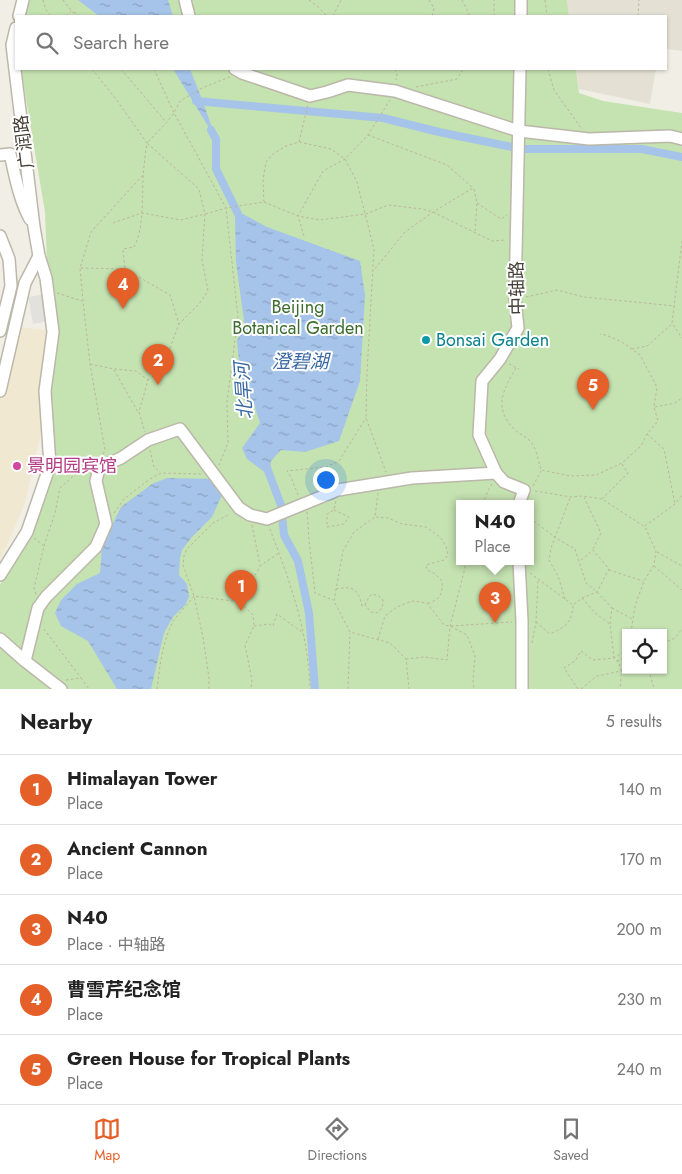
<!DOCTYPE html>
<html lang="en">
<head>
<meta charset="utf-8">
<style>
  body { margin:0; font-family:Jost,"Noto Sans SC",sans-serif; background:#f6f6f6; color:#222 }
  .controls { position:absolute; right:15px; bottom:15px; display:grid; overflow:hidden; border-radius:0px; box-shadow:0 1px 4px #0004 }
  .controls button { width:45px; height:45px; display:grid; place-items:center; padding:0; border:0; border-bottom:1px solid #e0e0e0; background:#fff; color:#222; font:25px sans-serif }
  .you { position:absolute; left:325px; top:479px; width:18px; height:18px; margin:-12px; border:4px solid #fff; border-radius:50%; background:#1a73e8; box-shadow:0 0 0 8px #1a73e833 }
  .badge { display:grid; place-items:center; width:32px; height:32px; border-radius:50%; background:#e55f28; color:#fff; font-size:16px; font-weight:700 }
  .pin { position:absolute; translate:-50% -41px; filter:drop-shadow(0 1px 2px #0008) }
  .pin::after { content:''; position:absolute; top:26px; width:18px; height:15px; background:inherit; clip-path:polygon(0 0,100% 0,50% 100%) }
  .popup { position:absolute; left:456px; top:500px; width:78px; height:65px; box-sizing:border-box; display:grid; place-content:center; border-radius:0px; background:#fff; filter:drop-shadow(0 1px 4px #0005); font-size:16px; white-space:nowrap; color:#767676 }
  .popup b { font-size:19px; color:#222 }
  .popup::after { content:''; position:absolute; left:50%; top:100%; margin-left:-10px; border:10px solid transparent; border-top-color:#fff }
  .list { margin:0; padding:0; list-style:none }
  h2 { display:flex; justify-content:space-between; align-items:center; height:65px; margin:0; padding:0 20px; font-size:21px }
  h2 small { font-size:16px; font-weight:400; color:#767676 }
  .list li { display:grid; grid-template-columns:32px 1fr auto; gap:15px; align-items:center; box-sizing:border-box; height:70px; padding:0 20px; border-top:1px solid #e0e0e0 }
  .list b { display:block; font-size:19px; white-space:nowrap }
  .list p { margin:0; font-size:16px; white-space:nowrap; color:#767676 }
  .list em { font-size:16px; font-style:normal; color:#767676 }
  .icon { flex:none; width:28px; height:28px; fill:none; stroke:currentColor; stroke-width:2; stroke-linecap:round; stroke-linejoin:round }
  .map { position:relative; flex:none; width:682px; height:689px; overflow:hidden }
  .search { position:absolute; background:#fff; box-shadow:0 1px 4px #0004; left:15px; right:15px; top:15px; height:55px; display:flex; align-items:center; gap:12px; box-sizing:border-box; padding:0 18px; border-radius:0px; color:#767676; font-size:19px }
  .sheet { height:415px; background:#fff }
  nav { display:flex; justify-content:space-around; align-items:center; box-sizing:border-box; height:70px; border-top:1px solid #e0e0e0; background:#fff; font-size:14px; color:#767676 }
  nav a { display:grid; justify-items:center; gap:2px }
  nav .on { color:#e55f28 }
  .map>svg:first-child { display:block }
  .residential { fill:#e4e1d4 }
  .commercial { fill:#f1e8d2 }
  .green { fill:#c5e2b1; fill-rule:evenodd }
  .parking { fill:#e2e1dd }
  .water { fill:url(#water-ripples) }
  .lines { fill:none; stroke-linecap:round; stroke-linejoin:round }
  .canal { stroke:#a6c4e9; stroke-width:8 }
  .minor-casing { stroke:#bbb7a9; stroke-width:14 }
  .path { stroke:#bcb59b; stroke-width:1; stroke-dasharray:2.5 2.5; stroke-linecap:butt }
  .minor { stroke:#fff; stroke-width:11 }
  .culture-dot { fill:#0f9aa8; stroke:#fff; stroke-width:2 }
  .hotel-dot { fill:#d1479c; stroke:#fff; stroke-width:2 }
  .labels { text-anchor:middle; stroke-width:4; stroke-linejoin:round; paint-order:stroke }
  .street-label { font-size:18px; fill:#433f35; stroke:#fff }
  .park-label { font-size:18px; fill:#3e6e2f; stroke:#fff }
  .culture-label { font-size:18px; fill:#0d838f; stroke:#fff; text-anchor:start }
  .hotel-label { font-size:18px; fill:#b23c85; stroke:#fff; text-anchor:start }
  .water-label { font-size:19px; font-style:italic; fill:#3968a4; stroke:#fff }
</style>
</head>
<body>
<div class="map">
<svg width="682" height="689" viewBox="0 0 682 689">
  <defs>
    <pattern id="water-ripples" width="26" height="14" patternUnits="userSpaceOnUse" patternTransform="scale(1.25)"><rect width="26" height="14" fill="#a6c4e9"/><path d="M2 4q2-2 4 0t4 0M15 11q2-2 4 0t4 0" fill="none" stroke="#89a1be"/></pattern>
  </defs>
  <rect width="100%" height="100%" fill="#f1efe5"/>
  <!-- residential -->
  <g class="residential">
    <path d="M567,0H682V51L666,49V16H569Z"/>
    <path d="M576,69H656L650,104L579,89Z"/>
  </g>
  <!-- commercial -->
  <path class="commercial" d="M10,326L47,330L42,428L25,503L5,550L0,560V371Z"/>
  <!-- green -->
  <g class="green">
    <path d="M28,0H567L569,16H25Z"/>
    <path d="M21,69H576L579,93L603,101L682,113V689H0V585L53,467L51,363L45,212ZM460,504H530V562H460ZM626,633H663V670H626Z"/>
  </g>
  <!-- parking -->
  <path class="parking" d="M45,294L50,321L33,324L28,297Z"/>
  <!-- water -->
  <g class="water">
    <path d="M78,0H168L173,16H99Z"/>
    <path d="M173,69H190L203,102L216,139Z"/>
    <path d="M243,214L267,227L360,261L365,295L360,381L339,441L305,452L281,450L271,461L270,476L247,459L242,448L260,423L253,401L241,385L237,340L245,328L236,262L235,216Z"/>
    <path d="M167,478L214,479L223,493L212,517L191,538L182,550L180,558L179,575L187,584L189,596L186,604L173,617L164,633L151,689H117L88,641L61,626L55,613L61,600L77,584L100,573L102,546L121,507L152,484Z"/>
  </g>
  <g class="lines">
    <!-- canal -->
    <g class="canal">
      <path d="M196,101L383,118L439,132L512,147"/>
      <path d="M211,130L216,139V169L243,224"/>
      <path d="M525,149H642L682,157"/>
      <path d="M267,468L281,505L284,535L298,561L309,613L315,689"/>
    </g>
    <defs>
      <g id="minor">
        <path d="M185,0L189,16"/>
        <path d="M521,0V16"/>
        <path d="M19,16L23,0"/>
        <path d="M235,69L242,73L310,96L327,92L348,85L395,91L519,131L589,139L670,136L682,139"/>
        <path d="M0,155L10,154C15,175 19,199 30,219"/>
        <path d="M0,236L9,259L11,286L0,331"/>
        <path d="M0,391L25,283L39,256"/>
        <path d="M519,504L524,490L504,482L496,473L479,435L482,381L500,359L518,328L515,299L520,69"/>
        <path d="M519,562L522,621V689"/>
        <path d="M0,575L27,532L50,465L45,391L53,332L46,278L39,256L34,227L12,45L16,28"/>
        <path d="M0,639L25,661L61,689"/>
        <path d="M25,661L38,608L46,597L96,547L106,524L96,481L99,468L121,458L148,440L180,429L239,508L250,515L267,519L338,490L412,478L496,473"/>
      </g>
    </defs>
    <!-- minor casing -->
    <use href="#minor" class="minor-casing"/>
    <!-- path -->
    <g class="path">
      <path d="M43,0L46,10L51,16"/>
      <path d="M63,0L76,16"/>
      <path d="M309,0L316,5L327,16"/>
      <path d="M429,0L434,8L432,16"/>
      <path d="M462,0L470,16"/>
      <path d="M545,0L547,16"/>
      <path d="M74,12L80,16"/>
      <path d="M67,16L71,11"/>
      <path d="M333,16L341,0"/>
      <path d="M494,16V0"/>
      <path d="M638,16L639,0"/>
      <path d="M92,69L116,99L147,143C145,154 144,166 143,178C142,198 144,229 134,247L123,249L125,269"/>
      <path d="M121,69L166,122"/>
      <path d="M154,69L174,113L226,208L238,317L227,402L228,443L219,465"/>
      <path d="M395,69L397,75L396,80"/>
      <path d="M548,69L554,90L581,128"/>
      <path d="M230,77L202,88L180,101L174,113L167,122L147,143L199,189L205,214L226,208L264,202L298,216L320,220L366,214L388,205L422,209L433,212L492,241L506,240"/>
      <path d="M416,87L457,79L463,69"/>
      <path d="M368,135L447,165L473,188L433,212L405,232L373,271"/>
      <path d="M299,142L308,104"/>
      <path d="M474,189L477,203L475,232"/>
      <path d="M264,202L263,180L266,162L273,154L286,146L299,142L331,149L345,159L357,182L374,249L367,372L366,418L386,472"/>
      <path d="M477,203L501,219L507,215"/>
      <path d="M113,223L142,213L181,220L205,214L202,260L208,291L199,304L179,324"/>
      <path d="M304,236L298,216L323,171L345,159L368,135L390,100"/>
      <path d="M682,241L672,323L682,338"/>
      <path d="M81,268L125,269L170,295L179,324L162,369L148,380"/>
      <path d="M57,293L82,301"/>
      <path d="M526,297L557,290L584,297L675,306"/>
      <path d="M525,334L540,345"/>
      <path d="M632,349L647,346L672,324"/>
      <path d="M90,364L114,369L136,371L148,380L139,412L145,432"/>
      <path d="M509,364L519,369"/>
      <path d="M516,368C503,390 493,408 514,429C519,434 525,436 530,441C537,448 538,461 541,470L571,476L596,475L622,463L641,446L647,434L658,421L654,407L657,387L640,355L622,342L606,335L600,334"/>
      <path d="M114,370L138,412"/>
      <path d="M655,407L675,403L682,398"/>
      <path d="M647,434L664,449L675,504"/>
      <path d="M150,450L154,467L160,472"/>
      <path d="M103,454L105,450L90,364L83,301L80,268L91,232L143,175"/>
      <path d="M59,467L80,470"/>
      <path d="M533,486L541,471"/>
      <path d="M321,487L326,467L339,461L366,418"/>
      <path d="M535,491L571,497L583,496L602,499L645,527L656,551L654,565L644,581L635,606L631,633"/>
      <path d="M378,493L375,517L354,532L343,551L334,601L350,632L390,643L406,659L409,689"/>
      <path d="M298,495L291,477L287,471L324,467"/>
      <path d="M584,497L601,533L593,549"/>
      <path d="M602,499L628,473L622,464"/>
      <path d="M482,504L492,483"/>
      <path d="M334,510L349,517L344,524L327,527V514L334,510L336,501"/>
      <path d="M307,512L309,540L315,593L333,600"/>
      <path d="M114,513L124,499L150,479L161,473L201,474"/>
      <path d="M376,517L388,518L402,524L426,527L440,537L446,546L448,555L444,560L426,565L427,570L434,573L442,581C443,592 441,600 428,603"/>
      <path d="M530,518L556,538L575,549L586,583L597,592L612,608L610,624L614,658C624,665 621,678 620,689"/>
      <path d="M252,525L260,565"/>
      <path d="M645,526L675,504L682,495"/>
      <path d="M270,529C277,549 286,570 292,591C302,622 309,656 310,689"/>
      <path d="M34,538L44,546L34,588L36,595"/>
      <path d="M44,546L55,513L60,488L80,470L89,469"/>
      <path d="M657,552L682,566"/>
      <path d="M654,566L682,590"/>
      <path d="M609,570L643,581"/>
      <path d="M530,573L573,605L582,598L597,592L609,569L593,550L580,561"/>
      <path d="M336,589C353,586 358,588 362,606L365,605L369,597L372,594L379,596L383,600C383,606 382,609 377,613L371,612L365,605"/>
      <path d="M582,598L595,613L610,624"/>
      <path d="M565,599L558,576L549,560L551,548L570,498"/>
      <path d="M241,602L260,566L279,553"/>
      <path d="M612,608L632,619"/>
      <path d="M536,622L550,634C565,627 572,623 573,606"/>
      <path d="M254,626L269,624L273,626L277,614L303,633"/>
      <path d="M451,626L512,622"/>
      <path d="M44,629L81,678"/>
      <path d="M378,639L385,616L397,607L412,601L427,603L444,625L450,626L467,635L475,656L473,681L474,689"/>
      <path d="M532,643L536,622L538,579"/>
      <path d="M663,643L675,638L682,629"/>
      <path d="M406,659L424,657L447,660L450,626L465,568V562"/>
      <path d="M617,661L626,657"/>
      <path d="M649,670L654,689"/>
      <path d="M66,680L81,678L89,689"/>
      <path d="M157,689C160,666 162,641 174,620C180,612 188,604 194,596L240,602L253,615L254,626L245,645L252,680L251,689"/>
      <path d="M209,689V678L203,637L194,596L183,565L184,556L187,549L213,523L230,514"/>
      <path d="M348,689L350,633"/>
      <path d="M578,689L564,668L575,661L581,651L593,660L614,658L626,650"/>
      <path d="M581,689L597,676L626,670"/>
    </g>
    <!-- minor -->
    <use href="#minor" class="minor"/>
  </g>
  <!-- markers -->
  <circle class="culture-dot" cx="426" cy="340" r="5"/>
  <circle class="hotel-dot" cx="17" cy="466" r="5"/>
  <g class="labels">
    <!-- street labels -->
    <g class="street-label">
      <text transform="translate(24 142) rotate(-97)" y="6">广润路</text>
      <text transform="translate(517 288) rotate(-91)" y="6">中轴路</text>
    </g>
    <!-- park labels -->
    <g class="park-label">
      <text x="298" y="313">Beijing<tspan x="298" dy="21">Botanical Garden</tspan></text>
    </g>
    <!-- culture labels -->
    <g class="culture-label">
      <text x="436" y="346">Bonsai Garden</text>
    </g>
    <!-- hotel labels -->
    <g class="hotel-label">
      <text x="27" y="472">景明园宾馆</text>
    </g>
    <!-- water labels -->
    <g class="water-label">
      <text x="300" y="368">澄碧湖</text>
      <text transform="translate(243 391) rotate(-94)" y="7">北旱河</text>
    </g>
  </g>
</svg>
<div class="controls">
<button><svg class="icon" aria-label="locate" viewBox="0 0 24 24"><circle cx="12" cy="12" r="6"/><path d="M12 2v4M12 18v4M2 12h4M18 12h4"/></svg></button>
</div>
<div class="you"></div>
<div class="pin badge" style="left:241px;top:611px">1</div>
<div class="pin badge" style="left:158px;top:385px">2</div>
<div class="pin badge" style="left:495px;top:623px">3</div>
<div class="popup"><b>N40</b>Place</div>
<div class="pin badge" style="left:123px;top:309px">4</div>
<div class="pin badge" style="left:593px;top:410px">5</div>
<div class="search"><svg class="icon" aria-label="search" viewBox="0 0 24 24"><circle cx="10" cy="10" r="6"/><path d="M15 15l6 6"/></svg>Search here</div>
</div>
<section class="sheet">
<h2>Nearby<small>5 results</small></h2>
<ul class="list">
<li><span class="badge">1</span><div><b>Himalayan Tower</b><p>Place</p></div><em>140 m</em></li>
<li><span class="badge">2</span><div><b>Ancient Cannon</b><p>Place</p></div><em>170 m</em></li>
<li><span class="badge">3</span><div><b>N40</b><p>Place · 中轴路</p></div><em>200 m</em></li>
<li><span class="badge">4</span><div><b>曹雪芹纪念馆</b><p>Place</p></div><em>230 m</em></li>
<li><span class="badge">5</span><div><b>Green House for Tropical Plants</b><p>Place</p></div><em>240 m</em></li>
</ul>
</section>
<nav>
<a class="on"><svg class="icon" aria-label="map" viewBox="0 0 24 24"><path d="M3 6l6-2 6 2 6-2v14l-6 2-6-2-6 2zM9 4v14M15 6v14"/></svg>Map</a>
<a><svg class="icon" aria-label="directions" viewBox="0 0 24 24"><path d="M12 3l9 9-9 9-9-9zM9 14v-3h6M13 9l2 2-2 2"/></svg>Directions</a>
<a><svg class="icon" aria-label="saved" viewBox="0 0 24 24"><path d="M7 4h10v16l-5-4-5 4z"/></svg>Saved</a>
</nav>
</body>
</html>
